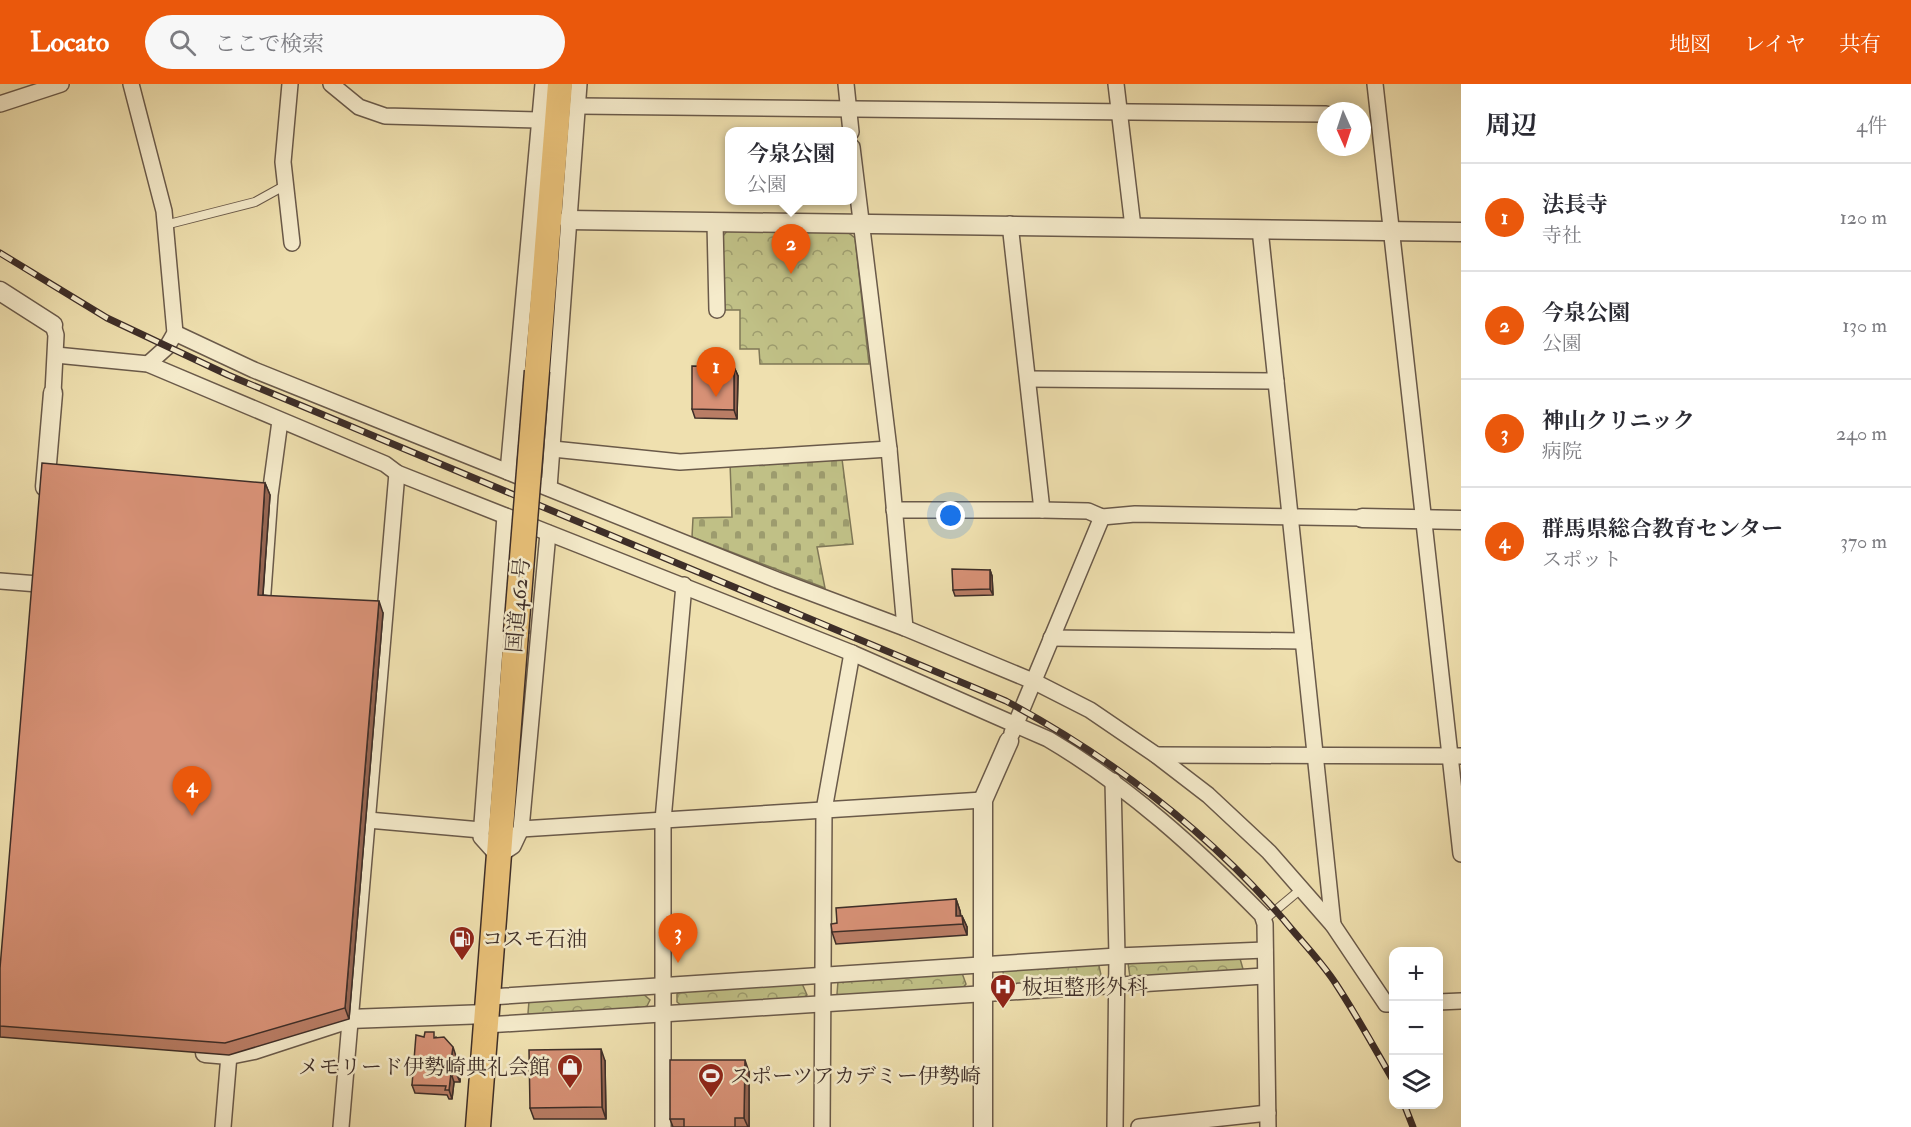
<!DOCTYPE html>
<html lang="ja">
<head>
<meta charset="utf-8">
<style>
  body { margin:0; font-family:"IM FELL Double Pica","Noto Serif JP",serif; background:#f7f7f7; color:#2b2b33 }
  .controls { position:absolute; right:18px; bottom:18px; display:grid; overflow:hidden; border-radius:12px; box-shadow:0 3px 15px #0003 }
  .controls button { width:54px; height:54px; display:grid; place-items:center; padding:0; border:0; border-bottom:2px solid #e1e1e2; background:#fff; color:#2b2b33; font:30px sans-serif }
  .compass { position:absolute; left:1317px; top:18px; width:54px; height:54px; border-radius:50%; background:#fff; box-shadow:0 3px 15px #0003; rotate:177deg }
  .you { position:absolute; left:951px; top:432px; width:21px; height:21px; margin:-15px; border:4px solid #fff; border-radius:50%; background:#1a73e8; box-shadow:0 0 0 9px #1a73e833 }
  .badge { display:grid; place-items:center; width:39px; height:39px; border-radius:50%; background:#ea580c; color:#fff; font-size:20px; font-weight:700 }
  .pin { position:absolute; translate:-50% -50px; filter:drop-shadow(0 2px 3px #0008) }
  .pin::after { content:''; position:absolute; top:32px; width:21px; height:18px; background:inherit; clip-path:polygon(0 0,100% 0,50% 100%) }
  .popup { position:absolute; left:725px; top:43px; width:132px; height:78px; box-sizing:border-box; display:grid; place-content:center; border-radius:12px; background:#fff; filter:drop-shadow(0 2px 4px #0005); font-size:20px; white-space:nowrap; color:#7c7c81 }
  .popup b { font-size:22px; color:#2b2b33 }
  .popup::after { content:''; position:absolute; left:50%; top:100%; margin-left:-12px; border:12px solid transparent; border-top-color:#fff }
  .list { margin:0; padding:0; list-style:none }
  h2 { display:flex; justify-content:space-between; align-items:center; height:78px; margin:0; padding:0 24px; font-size:26px }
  h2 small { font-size:20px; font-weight:400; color:#7c7c81 }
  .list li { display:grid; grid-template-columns:39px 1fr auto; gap:18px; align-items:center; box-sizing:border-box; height:108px; padding:0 24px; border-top:2px solid #e1e1e2 }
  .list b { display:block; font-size:22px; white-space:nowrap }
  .list p { margin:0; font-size:20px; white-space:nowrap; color:#7c7c81 }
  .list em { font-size:20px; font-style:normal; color:#7c7c81 }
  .icon { flex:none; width:33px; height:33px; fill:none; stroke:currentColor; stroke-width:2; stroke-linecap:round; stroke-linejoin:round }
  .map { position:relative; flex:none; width:1461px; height:1043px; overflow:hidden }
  header { display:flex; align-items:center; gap:36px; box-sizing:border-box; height:84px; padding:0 30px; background:#ea580c; color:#fff }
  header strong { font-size:28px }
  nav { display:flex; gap:33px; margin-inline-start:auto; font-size:21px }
  .search { width:420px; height:54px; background:#f7f7f7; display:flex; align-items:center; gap:15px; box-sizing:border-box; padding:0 21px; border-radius:33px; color:#7c7c81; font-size:22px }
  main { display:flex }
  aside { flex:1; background:#fff }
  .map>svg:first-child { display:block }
  .forest { fill:url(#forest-crowns); stroke:#7f7757; stroke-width:1.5 }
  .cemetery { fill:url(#cemetery-stones); stroke:#7f7757; stroke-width:1.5 }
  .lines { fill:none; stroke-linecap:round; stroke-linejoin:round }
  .service-casing { stroke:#6a5a4a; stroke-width:10 }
  .minor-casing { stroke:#6a5a4a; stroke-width:18 }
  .tertiary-casing { stroke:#6a5a4a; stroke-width:21 }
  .trunk-casing { stroke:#3e2e28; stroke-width:27 }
  .service { stroke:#f5ebcb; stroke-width:8 }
  .minor { stroke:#f5ebcb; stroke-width:15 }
  .tertiary { stroke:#f5ebcb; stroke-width:18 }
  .trunk { stroke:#e8c078; stroke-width:24 }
  .rail-casing { stroke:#3e2e28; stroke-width:7 }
  .rail { stroke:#f5ebcb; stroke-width:4.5; stroke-dasharray:14; stroke-linecap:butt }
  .trunk-bridge-casing { stroke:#3e2e28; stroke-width:27; stroke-linecap:butt }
  .trunk-bridge { stroke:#e8c078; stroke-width:24 }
  .wall { fill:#b97d65; stroke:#3e2e28; stroke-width:1.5 }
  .shaded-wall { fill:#966653; stroke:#3e2e28; stroke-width:1.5 }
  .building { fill:#d79176; stroke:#3e2e28; stroke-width:1.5 }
  .labels { text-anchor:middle; stroke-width:5; stroke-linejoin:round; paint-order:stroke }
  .street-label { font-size:21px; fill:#3e2e28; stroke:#f5ebcb }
  .poi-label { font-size:21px; fill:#3e2e28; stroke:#f5ebcb; text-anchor:start }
</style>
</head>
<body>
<header>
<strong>Locato</strong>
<div class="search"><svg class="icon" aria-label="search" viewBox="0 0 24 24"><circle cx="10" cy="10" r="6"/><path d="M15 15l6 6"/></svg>ここで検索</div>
<nav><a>地図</a><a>レイヤ</a><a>共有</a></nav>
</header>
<main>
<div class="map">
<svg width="1461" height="1043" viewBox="0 0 1461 1043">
  <defs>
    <pattern id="forest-crowns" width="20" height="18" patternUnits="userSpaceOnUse" patternTransform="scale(1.5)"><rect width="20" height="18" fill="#c0c086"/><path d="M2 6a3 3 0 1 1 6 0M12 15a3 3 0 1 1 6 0" fill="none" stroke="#9d9c6e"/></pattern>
    <pattern id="cemetery-stones" width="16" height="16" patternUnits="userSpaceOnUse" patternTransform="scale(1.5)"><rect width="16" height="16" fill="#c0c086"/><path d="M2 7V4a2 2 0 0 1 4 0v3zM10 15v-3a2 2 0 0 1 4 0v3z" fill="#9d9c6e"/></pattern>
  </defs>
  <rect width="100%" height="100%" fill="#efe0af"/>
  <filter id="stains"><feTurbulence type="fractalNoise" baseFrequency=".00333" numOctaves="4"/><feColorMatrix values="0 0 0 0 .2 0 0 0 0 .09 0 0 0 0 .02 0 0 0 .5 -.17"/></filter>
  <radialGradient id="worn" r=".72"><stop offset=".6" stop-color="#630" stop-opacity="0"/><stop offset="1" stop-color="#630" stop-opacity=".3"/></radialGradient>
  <!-- forest -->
  <g class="forest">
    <path d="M727,147H846L855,154L869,280H760L759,265H740V226H724L723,152Z"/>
    <path d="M1239,871L1243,885L1240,889L1130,893L1128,879L1131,877Z"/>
    <path d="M1095,879L1099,882L1101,891L1096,897L1010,903L1004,899L1003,887L1010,883Z"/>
    <path d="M962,889L966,900L961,906L842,913L837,910L838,897Z"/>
    <path d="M801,897L807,911L801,915L682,922L677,918V910L685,905Z"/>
    <path d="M640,907L650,916L647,922L640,925L534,933L528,929L529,917Z"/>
  </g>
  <!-- cemetery -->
  <path class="cemetery" d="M842,375L853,460L817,463L825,504L692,453L693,434L732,433L730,379Z"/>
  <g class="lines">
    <defs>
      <g id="service">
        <path d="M165,141L255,118L284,102"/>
        <path d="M1264,836L1301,805"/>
      </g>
      <g id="minor">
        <path d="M131,0L164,127L175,249L167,263L148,280"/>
        <path d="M290,0L283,78L292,159"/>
        <path d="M331,0L359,23L385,32L538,36"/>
        <path d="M846,0L851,48"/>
        <path d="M1116,0L1133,143"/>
        <path d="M1375,0L1461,770"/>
        <path d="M0,20L61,0"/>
        <path d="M579,22L1326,30"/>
        <path d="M852,63L889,365L905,544"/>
        <path d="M715,139L717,226"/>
        <path d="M1010,140L1042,426"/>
        <path d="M1260,145L1333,841"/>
        <path d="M175,249L254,286L777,496L905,544L1035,598L1090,626L1156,671L1208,711L1269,768L1333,841L1386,920H1394"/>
        <path d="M56,271L148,280L385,380L397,389L852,569L1048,655C1128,702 1197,765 1262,831L1265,840L1268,1043"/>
        <path d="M1028,295L1276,297"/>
        <path d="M53,309L56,251L53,241"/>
        <path d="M553,365L680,378L889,365"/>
        <path d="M508,388L543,0"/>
        <path d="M549,404L579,0"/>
        <path d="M894,426H1042L1088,427L1102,433L1135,430L1362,434"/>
        <path d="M505,432L481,753L498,772L513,762L521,745L548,449"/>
        <path d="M0,497L38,500"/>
        <path d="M269,523L262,522L270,411L280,337"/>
        <path d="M1051,554L1303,557"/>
        <path d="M1012,649L1102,433"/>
        <path d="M1156,671L1461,672"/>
        <path d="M1113,697L1117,872L1115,1043"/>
        <path d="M368,736L481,746"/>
        <path d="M521,745L983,716"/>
        <path d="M490,913L1117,872L1265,866"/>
        <path d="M1438,918L1461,917"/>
        <path d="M486,941L1264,892"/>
        <path d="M223,1043L229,971"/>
        <path d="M341,1043L397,389"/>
        <path d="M663,1043V736L684,501"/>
        <path d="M822,1043L824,726L852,569"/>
        <path d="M1139,1043L1268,1029"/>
      </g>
      <g id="tertiary">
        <path d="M568,136L1461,148"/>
        <path d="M0,207L53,241"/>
        <path d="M45,403L53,309"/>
        <path d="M1362,434L1461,436"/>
        <path d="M205,969L229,971L254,966L349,935L487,930"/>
        <path d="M983,1043V716L1009,657"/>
      </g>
      <g id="trunk">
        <path d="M537,287L560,0"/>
        <path d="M478,1043L516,549"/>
      </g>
    </defs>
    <!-- service casing -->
    <use href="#service" class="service-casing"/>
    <!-- minor casing -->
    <use href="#minor" class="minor-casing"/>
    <!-- tertiary casing -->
    <use href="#tertiary" class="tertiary-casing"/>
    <!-- trunk casing -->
    <use href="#trunk" class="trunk-casing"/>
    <!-- service -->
    <use href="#service" class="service"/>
    <!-- minor -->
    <use href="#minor" class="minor"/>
    <!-- tertiary -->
    <use href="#tertiary" class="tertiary"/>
    <!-- trunk -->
    <use href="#trunk" class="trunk"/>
    <defs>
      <g id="rail">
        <path d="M0,169L107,234L228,291L1006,617C1112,674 1205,745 1284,836C1301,857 1321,877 1336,900C1357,932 1375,965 1394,998"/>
        <path d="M1404,1020L1413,1043"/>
      </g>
    </defs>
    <!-- rail casing -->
    <use href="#rail" class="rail-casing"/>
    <!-- rail -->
    <use href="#rail" class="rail"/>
    <defs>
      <path id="trunk-bridge" d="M516,549L537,287"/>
    </defs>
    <!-- trunk-bridge casing -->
    <use href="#trunk-bridge" class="trunk-bridge-casing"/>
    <!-- trunk-bridge -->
    <use href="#trunk-bridge" class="trunk-bridge"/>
  </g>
  <!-- wall -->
  <g class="wall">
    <path d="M734,283L738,292L737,335L695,334L692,325Z"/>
    <path d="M265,399L270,411L263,511L383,529L349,935L229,971L0,953V884Z"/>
    <path d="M990,486L992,492L993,511L955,512L953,506Z"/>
    <path d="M956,815L960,827L961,832H962L967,843V851L836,860L832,848L837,839Z"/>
    <path d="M436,953L456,972L455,977L457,978L460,986V998H454L452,1015H449L447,1011L415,1009L412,1001Z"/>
    <path d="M605,977L606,1035H534L530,1024Z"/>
    <path d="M749,988V1043H673L670,1035Z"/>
  </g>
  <!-- shaded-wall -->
  <g class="shaded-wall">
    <path d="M734,283L738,292L737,335L734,326Z"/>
    <path d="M265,399L270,411L262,522L258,511Z"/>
    <path d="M990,486L992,492L993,511L990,505Z"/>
    <path d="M379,517L383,529L349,935L345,924Z"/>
    <path d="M956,815L960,827L961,840L956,832Z"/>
    <path d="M962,832L967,843V851L963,840Z"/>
    <path d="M453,963L456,972L454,985L451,976Z"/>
    <path d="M601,965L605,977L606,1035L602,1023Z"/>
    <path d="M745,976L749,988V1043H748L744,1034Z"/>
    <path d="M457,978L460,986V998L456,989Z"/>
    <path d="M451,989L454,998L452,1015L449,1006Z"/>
  </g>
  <!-- building -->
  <g class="building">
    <path d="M692,282L734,283V326L692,325Z"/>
    <path d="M42,379L265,399L258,511L379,517L345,924L225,959L0,942V884Z"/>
    <path d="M952,485L990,486V505L953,506Z"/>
    <path d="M956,815V832H962L963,840L832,848L831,840L837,839L836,824Z"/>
    <path d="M425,948H434V954L444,953L453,963L451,976L457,978L456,989H451L449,1006H445L446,1002L412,1001L416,951L424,953Z"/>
    <path d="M601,965L602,1023L530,1024L529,966Z"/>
    <path d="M670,976H745L744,1034H735V1043H684V1035H670Z"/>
  </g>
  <!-- icons -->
  <defs>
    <symbol id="fuel-pin" viewBox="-11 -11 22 30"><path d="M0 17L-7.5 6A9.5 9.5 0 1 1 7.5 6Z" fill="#8f2418" stroke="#f5ebcb"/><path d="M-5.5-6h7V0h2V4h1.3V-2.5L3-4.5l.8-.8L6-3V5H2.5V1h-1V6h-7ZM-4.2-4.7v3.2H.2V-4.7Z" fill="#fff"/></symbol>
    <symbol id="hospital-pin" viewBox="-11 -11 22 30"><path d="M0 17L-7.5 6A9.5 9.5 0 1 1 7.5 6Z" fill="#8f2418" stroke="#f5ebcb"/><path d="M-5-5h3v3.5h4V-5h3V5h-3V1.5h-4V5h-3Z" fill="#fff"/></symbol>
    <symbol id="shop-pin" viewBox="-11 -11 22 30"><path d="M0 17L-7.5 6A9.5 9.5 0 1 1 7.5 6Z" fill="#8f2418" stroke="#f5ebcb"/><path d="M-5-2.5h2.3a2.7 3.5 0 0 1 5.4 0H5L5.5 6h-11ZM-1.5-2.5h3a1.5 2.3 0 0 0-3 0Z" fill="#fff"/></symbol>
    <symbol id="stadium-pin" viewBox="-11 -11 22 30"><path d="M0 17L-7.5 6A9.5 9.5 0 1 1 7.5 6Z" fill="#8f2418" stroke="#f5ebcb"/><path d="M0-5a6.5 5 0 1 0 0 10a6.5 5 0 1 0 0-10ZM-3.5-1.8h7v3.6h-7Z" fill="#fff"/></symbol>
  </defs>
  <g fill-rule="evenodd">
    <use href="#fuel-pin" x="447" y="840" width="30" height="40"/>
    <use href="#hospital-pin" x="988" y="888" width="30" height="40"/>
    <use href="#shop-pin" x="555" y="968" width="30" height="40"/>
    <use href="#stadium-pin" x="696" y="977" width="30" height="40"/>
  </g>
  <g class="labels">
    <!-- street labels -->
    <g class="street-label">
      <text transform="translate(518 521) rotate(-85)" y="7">国道462号</text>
    </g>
    <!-- poi labels -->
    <g class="poi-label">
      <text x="482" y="862">コスモ石油</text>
      <text x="1022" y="910">板垣整形外科</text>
      <text x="550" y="990" text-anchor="end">メモリード伊勢崎典礼会館</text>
      <text x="730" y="999">スポーツアカデミー伊勢崎</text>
    </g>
  </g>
  <rect width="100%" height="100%" filter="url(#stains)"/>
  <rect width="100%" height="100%" fill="url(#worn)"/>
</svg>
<div class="controls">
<button>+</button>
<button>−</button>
<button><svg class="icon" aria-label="layers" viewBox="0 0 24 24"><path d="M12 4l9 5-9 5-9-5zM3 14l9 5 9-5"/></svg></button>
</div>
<svg class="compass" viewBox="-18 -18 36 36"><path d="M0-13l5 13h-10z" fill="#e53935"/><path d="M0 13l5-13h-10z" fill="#7c7c81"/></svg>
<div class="you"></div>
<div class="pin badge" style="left:716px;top:313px">1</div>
<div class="pin badge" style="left:791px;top:190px">2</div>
<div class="popup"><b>今泉公園</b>公園</div>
<div class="pin badge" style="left:678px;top:879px">3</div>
<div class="pin badge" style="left:192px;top:732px">4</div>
</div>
<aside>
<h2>周辺<small>4件</small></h2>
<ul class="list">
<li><span class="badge">1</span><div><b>法長寺</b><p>寺社</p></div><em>120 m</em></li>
<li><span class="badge">2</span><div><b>今泉公園</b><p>公園</p></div><em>130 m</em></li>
<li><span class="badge">3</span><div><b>神山クリニック</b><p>病院</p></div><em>240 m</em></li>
<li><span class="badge">4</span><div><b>群馬県総合教育センター</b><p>スポット</p></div><em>370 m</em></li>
</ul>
</aside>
</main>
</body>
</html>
